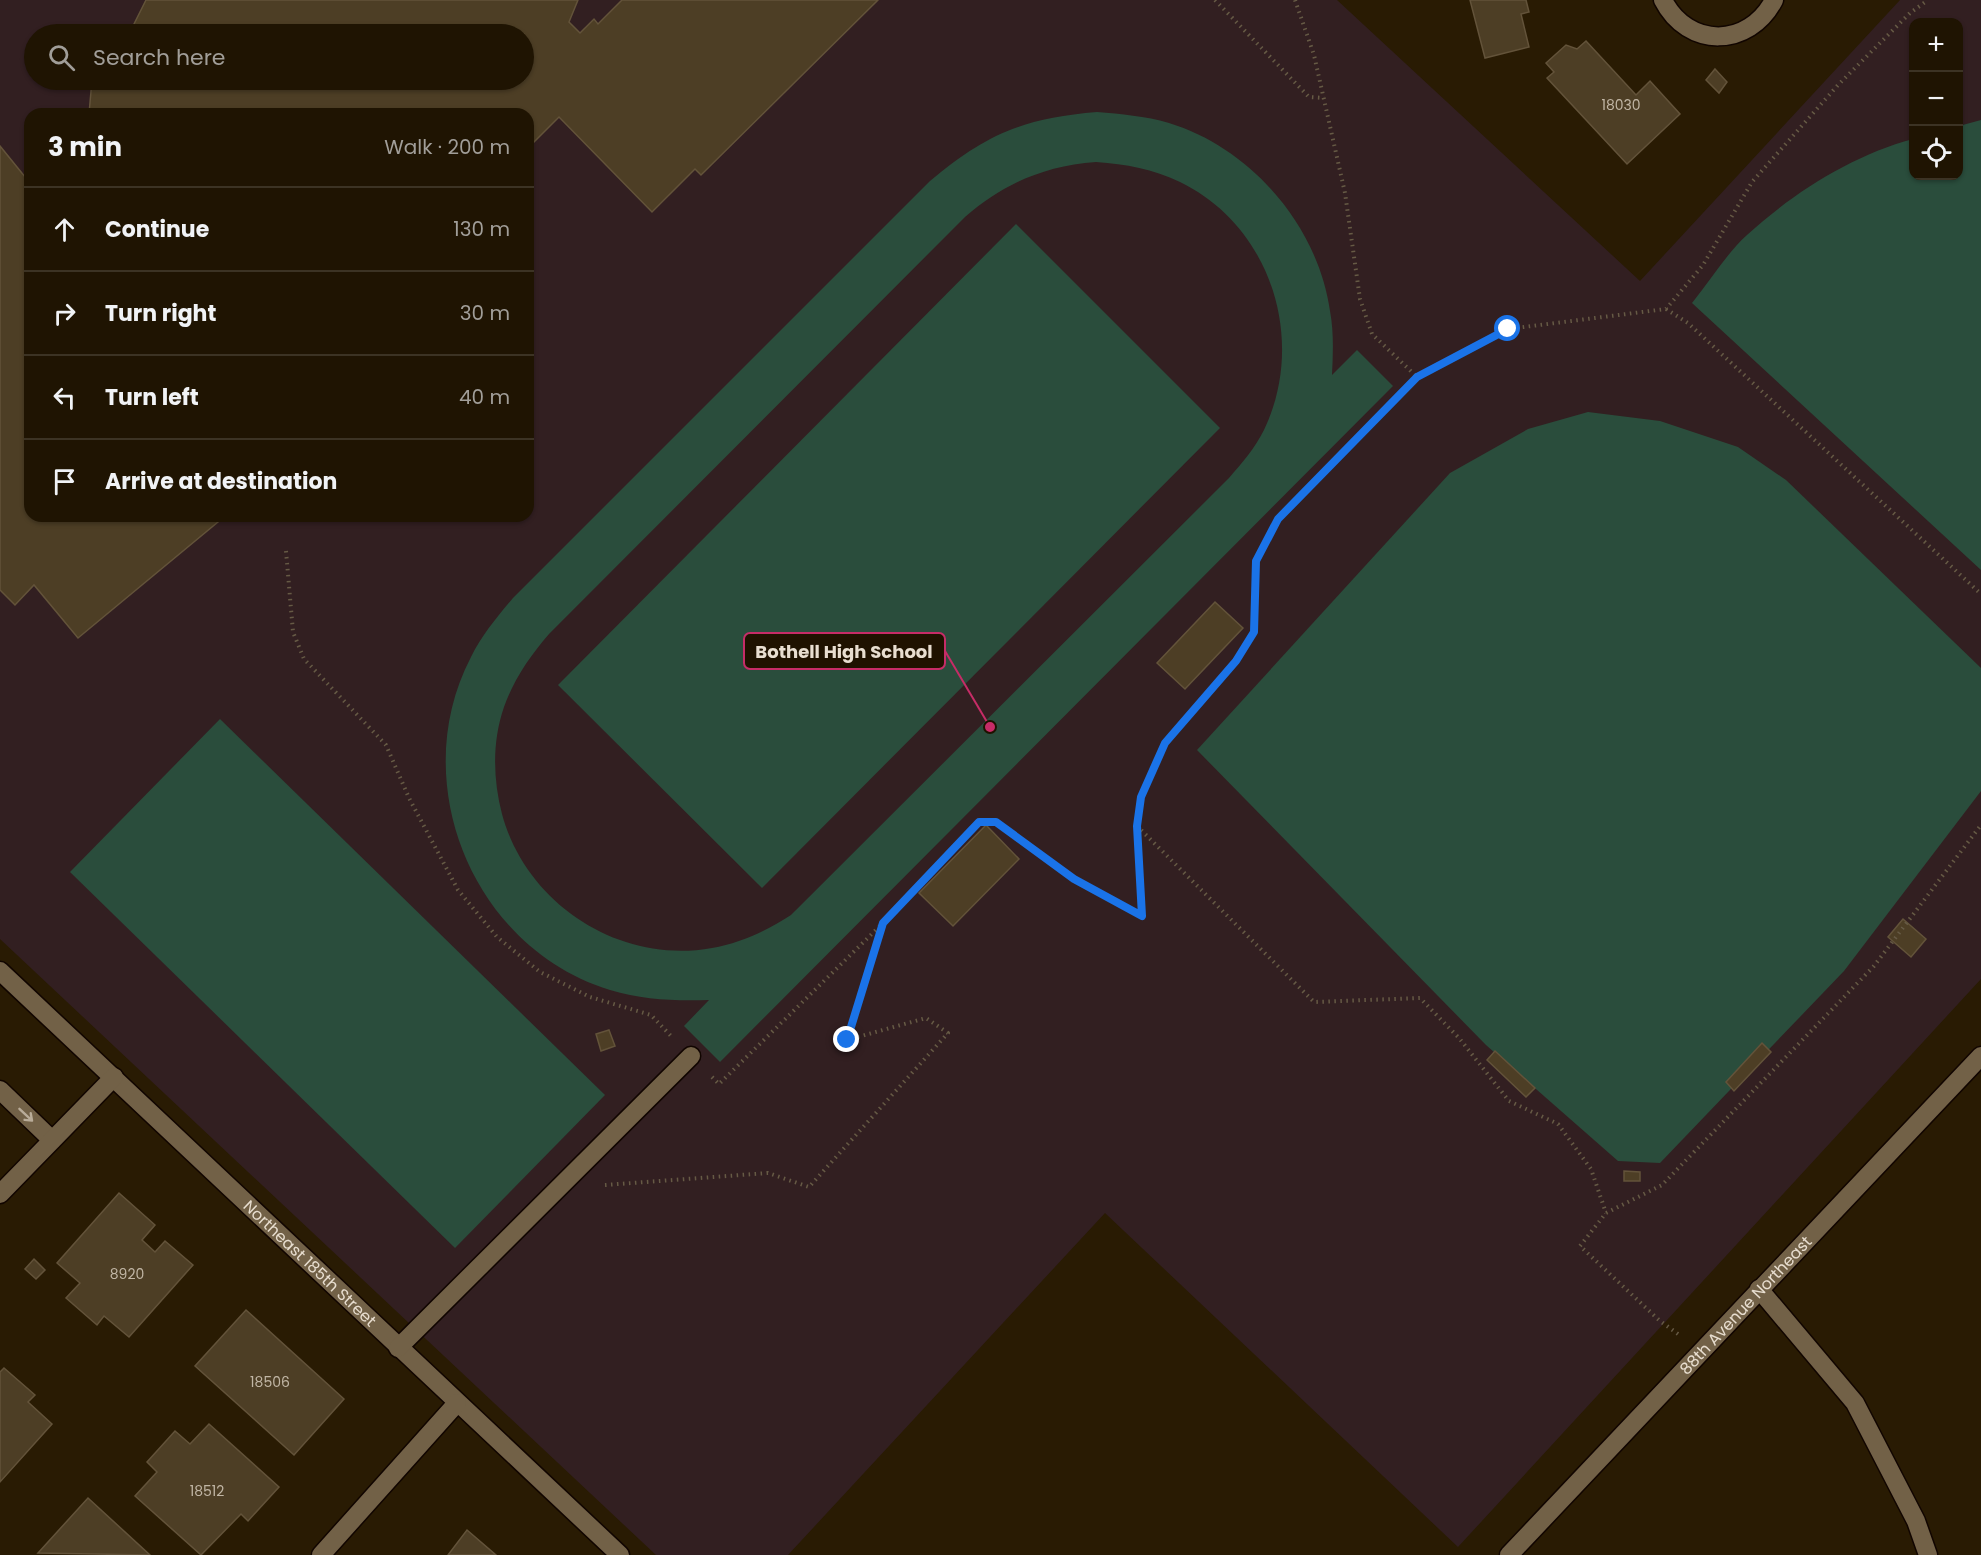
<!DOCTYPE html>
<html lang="en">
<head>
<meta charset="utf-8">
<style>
  body { margin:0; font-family:Poppins,sans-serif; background:#2c2111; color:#f1f3f6 }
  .controls { position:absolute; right:18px; top:18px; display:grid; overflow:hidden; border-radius:12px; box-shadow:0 2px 4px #0004 }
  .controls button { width:54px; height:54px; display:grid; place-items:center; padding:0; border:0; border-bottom:2px solid #3c3324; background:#1f1402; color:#f1f3f6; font:30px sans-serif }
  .stop { position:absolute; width:18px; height:18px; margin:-14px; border:4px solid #1a73e8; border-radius:50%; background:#fff }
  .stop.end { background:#1a73e8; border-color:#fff; box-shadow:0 2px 6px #0008 }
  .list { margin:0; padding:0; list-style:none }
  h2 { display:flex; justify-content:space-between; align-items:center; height:78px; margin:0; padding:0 24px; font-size:26px }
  h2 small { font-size:20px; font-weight:400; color:#a19e99 }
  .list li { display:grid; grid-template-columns:39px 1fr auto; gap:18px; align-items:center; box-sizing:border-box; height:84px; padding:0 24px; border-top:2px solid #3c3324 }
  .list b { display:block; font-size:22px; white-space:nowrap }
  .list em { font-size:20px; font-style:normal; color:#a19e99 }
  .icon { flex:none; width:33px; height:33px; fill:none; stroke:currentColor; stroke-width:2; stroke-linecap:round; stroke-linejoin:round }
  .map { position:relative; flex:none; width:1981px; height:1555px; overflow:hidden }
  .search { position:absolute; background:#1f1402; box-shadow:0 2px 4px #0004; left:24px; top:24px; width:510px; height:66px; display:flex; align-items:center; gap:15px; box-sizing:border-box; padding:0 21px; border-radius:33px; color:#a19e99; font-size:22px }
  .panel { position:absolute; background:#1f1402; box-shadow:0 2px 4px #0004; left:24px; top:108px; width:510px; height:414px; border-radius:18px }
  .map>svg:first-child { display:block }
  .education { fill:#321f21; fill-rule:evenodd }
  .green { fill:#2a4d3c; fill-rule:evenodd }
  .building { fill:#4d3e25; stroke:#63533a; stroke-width:1.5 }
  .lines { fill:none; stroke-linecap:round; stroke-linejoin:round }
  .minor-casing { stroke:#110500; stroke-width:21 }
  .path { stroke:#665a45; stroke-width:4; stroke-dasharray:1.5 4.5; stroke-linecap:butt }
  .minor { stroke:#726147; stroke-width:18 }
  .oneway { stroke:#b9ac99 }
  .route { stroke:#1a73e8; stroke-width:8 }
  .labels { text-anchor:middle; stroke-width:6; stroke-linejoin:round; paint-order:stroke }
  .number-label { font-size:14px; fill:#c1b6a5 }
  .street-label { font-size:16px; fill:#e8ded0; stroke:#1f1200 }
  .leader { fill:none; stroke:#c62c67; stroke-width:2 }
  .callout-dot { fill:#c62c67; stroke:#1f1200; stroke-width:2 }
  .callout { fill:#1f1200; stroke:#c62c67; stroke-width:2 }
  .callout-label { font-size:18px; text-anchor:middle; font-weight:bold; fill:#e8ded0 }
</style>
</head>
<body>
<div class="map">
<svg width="1981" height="1555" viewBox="0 0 1981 1555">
  <rect width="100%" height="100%" fill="#291b03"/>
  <!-- education -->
  <path class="education" d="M0,0H1337L1640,281L1900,0H1981V979L1458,1547L1105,1213L788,1555H656L0,939ZM1914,22H1958V176H1914ZM34,34H524V80H34ZM30,114H528V516H30Z"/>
  <!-- green -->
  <g class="green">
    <path d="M1097,112C1121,114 1145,116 1169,123C1251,148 1318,226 1330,311C1334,332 1333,354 1332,375L1357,350L1393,386L720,1062L684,1026L709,1000C675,1001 643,1000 610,990C474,949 405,783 471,657C482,635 497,617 513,598L930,181C986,134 1024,118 1097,112ZM1096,162C1126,164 1153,169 1180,182C1271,226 1307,340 1264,430C1255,448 1242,463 1229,478L791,915C766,931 741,943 712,948C620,965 526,904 502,814C493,779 492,742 504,707C514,679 530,656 549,634L965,217C1005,183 1044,166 1096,162Z"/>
    <path d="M1981,120V570L1692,303C1710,281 1726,254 1747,235C1794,192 1853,155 1913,139L1914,176H1958L1959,126Z"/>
    <path d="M1016,224L1220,428L762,888L558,685Z"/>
    <path d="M1588,412L1660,421L1738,447L1786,480L1981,668V791L1844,971L1660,1163L1618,1161L1486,1045L1197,750L1450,473L1528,429Z"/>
    <path d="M220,719L605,1095L455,1248L70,872Z"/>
  </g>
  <!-- building -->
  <g class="building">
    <path d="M146,0H578L569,22L580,33L594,19L598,24L622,0H878L701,175L695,169L652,212L559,117L528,148V114H89L92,80H524V34H129Z"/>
    <path d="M1470,0H1526L1529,12L1521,14L1529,47L1485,58Z"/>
    <path d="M1586,41L1636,95L1650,81L1680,114L1627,164L1547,78L1554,72L1546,63L1566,45L1577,49Z"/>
    <path d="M1715,69L1727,82L1719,93L1706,80Z"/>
    <path d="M0,146L30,183V516L224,517L78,638L34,585L15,605L0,590Z"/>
    <path d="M1215,602L1243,628L1185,689L1157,663Z"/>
    <path d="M986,825L1019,859L953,926L919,893Z"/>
    <path d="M1903,919L1926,939L1911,957L1888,937Z"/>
    <path d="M609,1030L615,1046L601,1051L596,1034Z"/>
    <path d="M1762,1043L1771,1052L1734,1091L1726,1082Z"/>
    <path d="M1495,1051L1535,1088L1526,1097L1487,1060Z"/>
    <path d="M1624,1171L1640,1172V1181H1624Z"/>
    <path d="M119,1193L155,1225L142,1240L155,1252L165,1241L193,1265L129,1337L104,1316L97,1325L66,1298L80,1283L57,1263Z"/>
    <path d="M34,1259L45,1270L36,1279L25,1269Z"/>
    <path d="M246,1310L344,1399L294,1455L195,1366Z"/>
    <path d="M4,1368L35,1395L28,1402L52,1424L0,1482V1372Z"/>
    <path d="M209,1424L279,1487L248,1521L241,1514L201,1555L135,1496L157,1472L147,1462L175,1431L190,1444Z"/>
    <path d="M88,1498L150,1555L38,1553Z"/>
    <path d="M467,1530L496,1555H448Z"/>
  </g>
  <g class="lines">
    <defs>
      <g id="minor">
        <path d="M1663,0C1688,49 1749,48 1774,0"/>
        <path id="s1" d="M0,971L620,1555"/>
        <path d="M0,1090L52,1140"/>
        <path d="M0,1194L114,1077"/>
        <path d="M1759,1289L1855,1403L1916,1521L1928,1555"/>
        <path d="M398,1348L691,1056"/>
        <path d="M321,1555L457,1403"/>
        <path id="s2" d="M1509,1555L1981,1056"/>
      </g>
    </defs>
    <!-- minor casing -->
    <use href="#minor" class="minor-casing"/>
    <!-- path -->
    <g class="path">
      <path d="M1215,0L1309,97L1324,98"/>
      <path d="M1295,0L1314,55L1345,193L1360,299L1372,334L1417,377"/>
      <path d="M1666,309L1688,323L1981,594"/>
      <path d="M286,551L293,632L304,659L386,745L409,798L458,890L497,937L540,972L590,997L651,1015L671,1036"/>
      <path d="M1137,826L1314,1002L1420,998L1459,1038L1509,1101L1558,1124L1591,1169L1606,1213"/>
      <path d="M1142,916L1137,826L1141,797L1165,743L1236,661L1254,632L1256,561L1278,519L1417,377L1461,352L1508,329L1666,309L1703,265L1752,182L1838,85L1910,13L1928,0"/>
      <path d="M712,1077L719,1084L883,923L979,822H996L1074,879L1142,916"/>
      <path d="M605,1185L768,1173L809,1187L948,1033L926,1018L847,1040L883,923"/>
      <path d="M1678,1334L1660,1321L1580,1246L1606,1213L1662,1185L1874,966L1981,825"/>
    </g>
    <!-- minor -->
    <use href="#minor" class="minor"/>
  </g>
  <!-- one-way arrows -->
  <defs><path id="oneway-shaft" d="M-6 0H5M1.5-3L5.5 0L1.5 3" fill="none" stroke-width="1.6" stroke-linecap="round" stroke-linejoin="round" transform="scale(1.5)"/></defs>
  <use class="oneway" href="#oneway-shaft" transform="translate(26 1115) rotate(43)"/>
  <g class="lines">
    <!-- route -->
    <path class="route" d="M847,1040L883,923L979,822H996L1074,879L1142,916L1137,826L1141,797L1165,743L1236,661L1254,632L1256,561L1278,519L1417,377L1508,329"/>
  </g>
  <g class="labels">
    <!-- number labels -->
    <g class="number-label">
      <text x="1621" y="110">18030</text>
      <text x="127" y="1279">8920</text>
      <text x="270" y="1387">18506</text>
      <text x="207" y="1496">18512</text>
    </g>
    <!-- street labels -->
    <g class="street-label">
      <text dy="6" stroke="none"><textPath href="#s1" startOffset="426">Northeast 185th Street</textPath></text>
      <text dy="6" stroke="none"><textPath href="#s2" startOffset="344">88th Avenue Northeast</textPath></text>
    </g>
  </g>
  <!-- callouts -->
  <path class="leader" d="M990 727L945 651"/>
  <circle class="callout-dot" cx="990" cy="727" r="6"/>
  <rect class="callout" x="744" y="633" width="201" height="36" rx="6"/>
  <g class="callout-label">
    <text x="844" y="658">Bothell High School</text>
  </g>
</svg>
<div class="controls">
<button>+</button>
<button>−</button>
<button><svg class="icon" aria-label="locate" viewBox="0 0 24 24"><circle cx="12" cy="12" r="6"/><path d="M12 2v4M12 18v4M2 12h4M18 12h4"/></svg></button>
</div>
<div class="stop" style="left:1508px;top:329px"></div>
<div class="stop end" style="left:847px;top:1040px"></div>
<div class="search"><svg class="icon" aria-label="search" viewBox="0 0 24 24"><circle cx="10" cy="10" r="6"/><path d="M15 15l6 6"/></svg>Search here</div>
<section class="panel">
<h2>3 min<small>Walk · 200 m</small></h2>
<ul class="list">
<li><svg class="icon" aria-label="ahead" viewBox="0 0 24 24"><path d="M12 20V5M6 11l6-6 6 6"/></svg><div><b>Continue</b></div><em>130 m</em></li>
<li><svg class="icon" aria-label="right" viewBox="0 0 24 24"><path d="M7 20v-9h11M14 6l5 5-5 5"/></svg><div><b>Turn right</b></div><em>30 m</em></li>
<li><svg class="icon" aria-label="left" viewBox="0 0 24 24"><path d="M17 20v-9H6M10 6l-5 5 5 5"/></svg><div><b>Turn left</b></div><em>40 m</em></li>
<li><svg class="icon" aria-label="arrive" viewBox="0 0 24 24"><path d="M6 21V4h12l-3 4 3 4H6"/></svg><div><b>Arrive at destination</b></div></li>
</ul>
</section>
</div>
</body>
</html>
